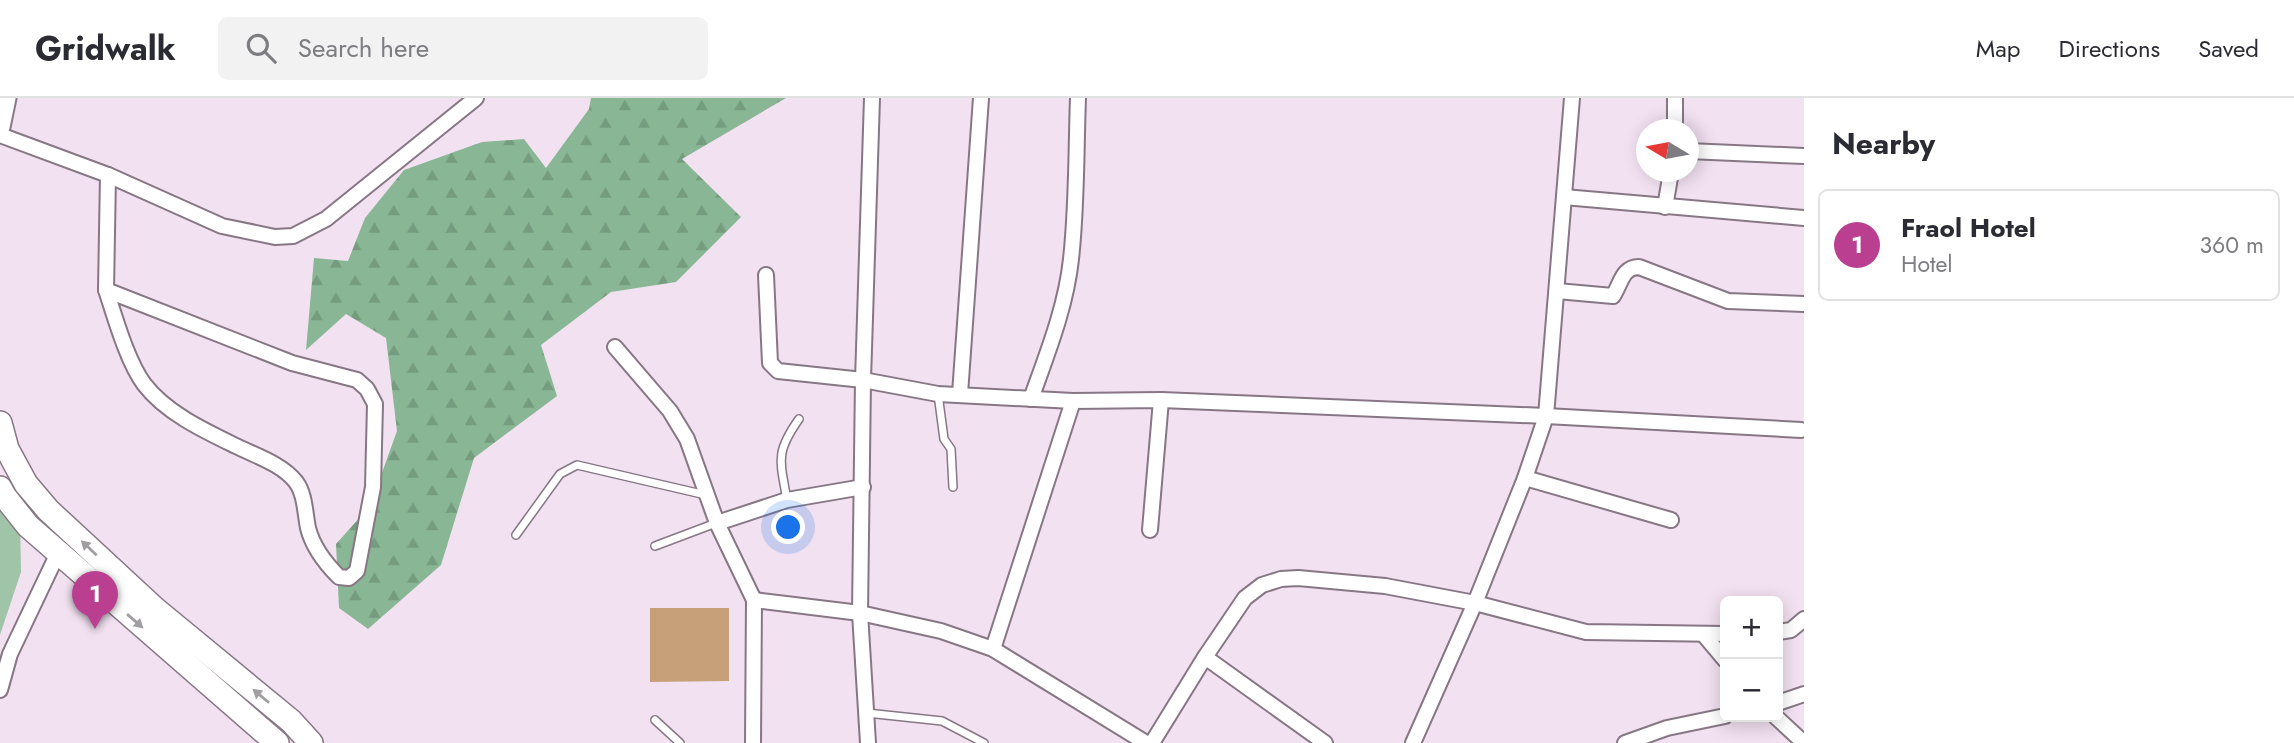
<!DOCTYPE html>
<html lang="en">
<head>
<meta charset="utf-8">
<style>
  body { margin:0; font-family:Jost,sans-serif; background:#f2f2f3; color:#2b2b33 }
  .controls { position:absolute; right:21px; bottom:21px; display:grid; overflow:hidden; border-radius:10px; box-shadow:0 4px 18px #0003 }
  .controls button { width:63px; height:63px; display:grid; place-items:center; padding:0; border:0; border-bottom:2px solid #e1e1e2; background:#fff; color:#2b2b33; font:35px sans-serif }
  .compass { position:absolute; left:1636px; top:21px; width:63px; height:63px; border-radius:50%; background:#fff; box-shadow:0 4px 18px #0003; rotate:280deg }
  .you { position:absolute; left:789px; top:430px; width:24px; height:24px; margin:-18px; border:5px solid #fff; border-radius:50%; background:#1a73e8; box-shadow:0 0 0 10px #1a73e833 }
  .badge { display:grid; place-items:center; width:46px; height:46px; border-radius:50%; background:#ba3f90; color:#fff; font-size:23px; font-weight:700 }
  .pin { position:absolute; translate:-50% -58px; filter:drop-shadow(0 2px 4px #0008) }
  .pin::after { content:''; position:absolute; top:37px; width:24px; height:21px; background:inherit; clip-path:polygon(0 0,100% 0,50% 100%) }
  .list { margin:0; padding:0; list-style:none }
  h2 { display:flex; justify-content:space-between; align-items:center; height:91px; margin:0; padding:0 28px; font-size:30px }
  h2 small { font-size:23px; font-weight:400; color:#7c7c81 }
  .list li { display:grid; grid-template-columns:46px 1fr auto; gap:21px; align-items:center; box-sizing:border-box; height:112px; margin:0 14px 14px; padding:0 14px; border:2px solid #e1e1e2; border-radius:10px }
  .list b { display:block; font-size:26px; white-space:nowrap }
  .list p { margin:0; font-size:23px; white-space:nowrap; color:#7c7c81 }
  .list em { font-size:23px; font-style:normal; color:#7c7c81 }
  .icon { flex:none; width:38px; height:38px; fill:none; stroke:currentColor; stroke-width:2; stroke-linecap:round; stroke-linejoin:round }
  .map { position:relative; flex:none; width:1804px; height:645px; overflow:hidden }
  header { display:flex; align-items:center; gap:42px; box-sizing:border-box; height:98px; padding:0 35px; background:#fff; border-bottom:2px solid #e1e1e2 }
  header strong { font-size:33px }
  nav { display:flex; gap:38px; margin-inline-start:auto; font-size:24px }
  .search { width:490px; height:63px; background:#f2f2f3; display:flex; align-items:center; gap:18px; box-sizing:border-box; padding:0 24px; border-radius:10px; color:#7c7c81; font-size:26px }
  main { display:flex }
  aside { flex:1; background:#fff }
  .map>svg:first-child { display:block }
  .grass { fill:#9fc4a8 }
  .forest { fill:url(#forest-firs) }
  .building { fill:#c7a07a }
  .lines { fill:none; stroke-linecap:round; stroke-linejoin:round }
  .lane-casing { stroke:#877785; stroke-width:10 }
  .street-casing { stroke:#877785; stroke-width:18 }
  .secondary-casing { stroke:#877785; stroke-width:23 }
  .primary-casing { stroke:#877785; stroke-width:26 }
  .lane { stroke:#fff; stroke-width:7 }
  .street { stroke:#fff; stroke-width:14 }
  .secondary { stroke:#fff; stroke-width:19 }
  .primary { stroke:#fff; stroke-width:23 }
  .oneway { fill:#a09ea0 }
</style>
</head>
<body>
<header>
<strong>Gridwalk</strong>
<div class="search"><svg class="icon" aria-label="search" viewBox="0 0 24 24"><circle cx="10" cy="10" r="6"/><path d="M15 15l6 6"/></svg>Search here</div>
<nav><a>Map</a><a>Directions</a><a>Saved</a></nav>
</header>
<main>
<div class="map">
<svg width="1804" height="645" viewBox="0 0 1804 645">
  <defs>
    <pattern id="forest-firs" width="22" height="20" patternUnits="userSpaceOnUse" patternTransform="scale(1.75)"><rect width="22" height="20" fill="#89b795"/><path d="M5 1l3.5 6h-7zM16 11l3.5 6h-7z" fill="#759c7f"/></pattern>
  </defs>
  <rect width="100%" height="100%" fill="#f2e1f1"/>
  <!-- grass -->
  <path class="grass" d="M0,396L20,419L21,474L0,537Z"/>
  <!-- forest -->
  <path class="forest" d="M591,0H786L682,61L741,119L676,184L611,194L541,247L557,298L474,360L441,467L368,531L339,510L336,446L370,408L397,333L386,240L346,216L306,252L314,160L348,163L365,120L404,72L482,44L524,41L546,70L589,11Z"/>
  <!-- building -->
  <path class="building" d="M650,510H729V583L650,584Z"/>
  <g class="lines">
    <defs>
      <g id="lane">
        <path d="M938,296L944,341L951,351L953,389"/>
        <path d="M787,402C780,362 775,355 799,321"/>
        <path d="M516,437L560,376L577,367L706,397"/>
        <path d="M655,448L716,425"/>
        <path d="M867,615L942,623L984,645"/>
        <path d="M655,622L680,645"/>
      </g>
      <g id="street">
        <path d="M1675,32V0"/>
        <path d="M0,37L108,77L222,128L275,139L293,138L326,121L476,0"/>
        <path d="M1688,53L1804,58"/>
        <path d="M1564,99L1804,120"/>
        <path d="M1665,109L1671,74"/>
        <path d="M766,177L770,265L778,273L863,282L938,296L1073,303L1161,302L1546,318L1801,332"/>
        <path d="M106,192L292,265L357,282L367,291L375,306L373,389L357,473L349,480L339,479C325,465 313,450 308,430C305,415 305,396 296,384C282,366 256,358 236,348C205,333 166,315 144,286C127,263 115,219 106,192Z"/>
        <path d="M106,192L108,77"/>
        <path d="M1557,193L1613,198C1621,186 1622,169 1639,169L1728,203L1804,206"/>
        <path d="M615,249L670,313L687,341L717,425L754,502"/>
        <path d="M960,296L981,0"/>
        <path d="M1031,301C1047,256 1066,209 1071,161C1077,108 1076,53 1078,0"/>
        <path d="M1525,380L1671,422"/>
        <path d="M717,425L787,402L863,389"/>
        <path d="M1150,432L1161,302"/>
        <path d="M1778,534L1791,532L1804,521"/>
        <path d="M1704,537L1725,562"/>
        <path d="M993,551L1073,303"/>
        <path d="M1205,559L1325,645"/>
        <path d="M0,592L10,556L58,455"/>
        <path d="M1778,605L1804,596"/>
        <path d="M1776,619L1804,645"/>
        <path d="M753,645L754,502L860,515L941,533L993,551L1146,645"/>
        <path d="M868,645L860,515L863,282L872,0"/>
        <path d="M1152,645L1205,559L1245,500L1262,487L1281,481L1298,480L1385,488L1475,505L1586,534L1725,536"/>
        <path d="M1413,645L1475,505L1525,380L1546,318L1572,0"/>
        <path d="M1625,645L1667,630L1725,618"/>
      </g>
      <path id="secondary" d="M0,29L6,0"/>
      <g id="primary">
        <path d="M0,325L7,351L26,386L48,412L155,511L291,623L311,645"/>
        <path d="M0,390L5,399L28,428L277,645"/>
      </g>
    </defs>
    <!-- lane casing -->
    <use href="#lane" class="lane-casing"/>
    <!-- street casing -->
    <use href="#street" class="street-casing"/>
    <!-- secondary casing -->
    <use href="#secondary" class="secondary-casing"/>
    <!-- primary casing -->
    <use href="#primary" class="primary-casing"/>
    <!-- lane -->
    <use href="#lane" class="lane"/>
    <!-- street -->
    <use href="#street" class="street"/>
    <!-- secondary -->
    <use href="#secondary" class="secondary"/>
    <!-- primary -->
    <use href="#primary" class="primary"/>
  </g>
  <!-- one-way arrows -->
  <defs><path id="oneway-solid" d="M-6-.8H1V-3.2L6.5 0L1 3.2V.8H-6Z" transform="scale(1.75)"/></defs>
  <g class="oneway">
    <use href="#oneway-solid" transform="translate(89 450) rotate(-137)"/>
    <use href="#oneway-solid" transform="translate(135 523) rotate(41)"/>
    <use href="#oneway-solid" transform="translate(261 598) rotate(-140)"/>
  </g>
</svg>
<div class="controls">
<button>+</button>
<button>−</button>
</div>
<svg class="compass" viewBox="-18 -18 36 36"><path d="M0-13l5 13h-10z" fill="#e53935"/><path d="M0 13l5-13h-10z" fill="#7c7c81"/></svg>
<div class="you"></div>
<div class="pin badge" style="left:95px;top:531px">1</div>
</div>
<aside>
<h2>Nearby<small></small></h2>
<ul class="list">
<li><span class="badge">1</span><div><b>Fraol Hotel</b><p>Hotel</p></div><em>360 m</em></li>
</ul>
</aside>
</main>
</body>
</html>
